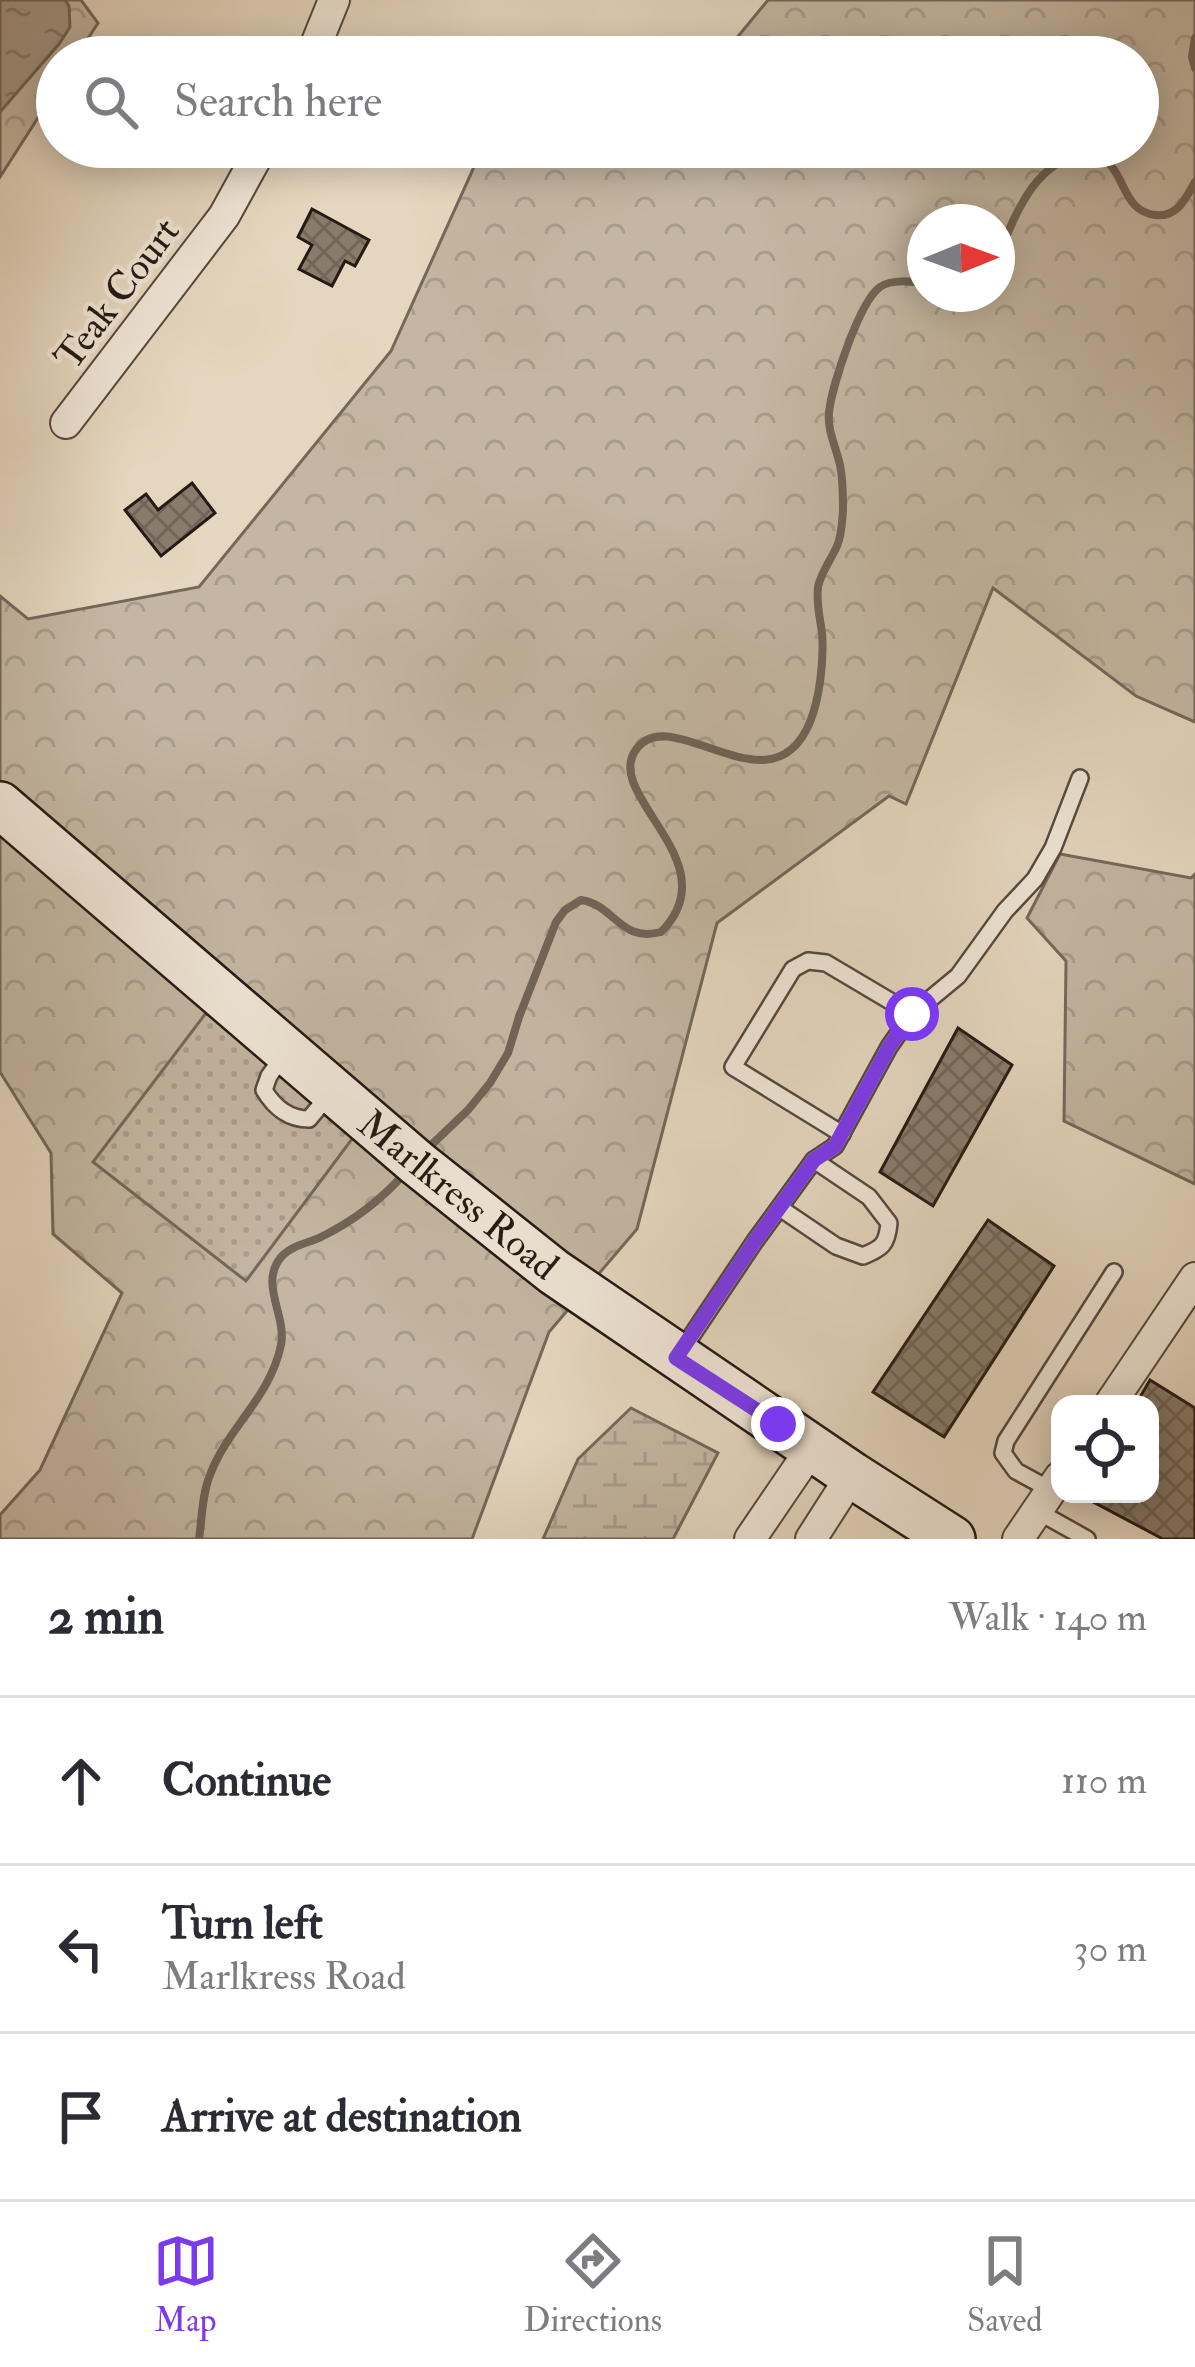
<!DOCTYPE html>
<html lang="en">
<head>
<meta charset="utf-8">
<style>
  body { margin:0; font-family:"IM FELL Double Pica",serif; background:#f2f2f3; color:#2b2b33 }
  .controls { position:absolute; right:36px; bottom:36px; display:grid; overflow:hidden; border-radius:24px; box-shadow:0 6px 30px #0003 }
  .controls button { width:108px; height:108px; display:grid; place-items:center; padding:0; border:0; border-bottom:3px solid #e1e1e2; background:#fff; color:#2b2b33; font:60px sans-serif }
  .compass { position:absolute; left:907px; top:204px; width:108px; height:108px; border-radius:50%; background:#fff; box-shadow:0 6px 30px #0003; rotate:89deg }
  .stop { position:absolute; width:36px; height:36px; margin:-27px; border:9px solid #7c3aed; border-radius:50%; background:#fff }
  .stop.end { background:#7c3aed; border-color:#fff; box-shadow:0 3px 12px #0008 }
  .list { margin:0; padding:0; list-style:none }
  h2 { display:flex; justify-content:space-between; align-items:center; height:156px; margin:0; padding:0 48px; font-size:51px }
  h2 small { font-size:39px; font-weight:400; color:#7c7c81 }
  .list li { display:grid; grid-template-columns:78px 1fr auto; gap:36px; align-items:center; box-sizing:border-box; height:168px; padding:0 48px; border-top:3px solid #e1e1e2 }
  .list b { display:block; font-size:45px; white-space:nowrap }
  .list p { margin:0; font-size:39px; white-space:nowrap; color:#7c7c81 }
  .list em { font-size:39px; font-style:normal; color:#7c7c81 }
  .icon { flex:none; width:66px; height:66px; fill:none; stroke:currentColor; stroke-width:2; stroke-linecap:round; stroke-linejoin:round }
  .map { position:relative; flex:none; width:1195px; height:1539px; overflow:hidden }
  .search { position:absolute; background:#fff; box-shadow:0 6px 30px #0003; left:36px; right:36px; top:36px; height:132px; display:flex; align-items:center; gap:30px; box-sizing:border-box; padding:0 42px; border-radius:66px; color:#7c7c81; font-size:45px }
  .sheet { height:660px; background:#fff }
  nav { display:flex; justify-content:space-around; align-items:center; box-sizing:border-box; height:168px; border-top:3px solid #e1e1e2; background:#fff; font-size:33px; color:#7c7c81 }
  nav a { display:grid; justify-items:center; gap:6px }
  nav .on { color:#7c3aed }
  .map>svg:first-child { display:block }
  .forest { fill:url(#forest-crowns); stroke:#74685b; stroke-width:3; fill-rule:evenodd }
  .wetland { fill:url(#wetland-marsh); stroke:#74685b; stroke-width:3 }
  .park { fill:url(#park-dots); stroke:#74685b; stroke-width:3 }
  .water { fill:url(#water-ripples); stroke:#716458; stroke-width:3 }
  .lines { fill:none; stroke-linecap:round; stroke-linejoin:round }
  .stream { stroke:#716458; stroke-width:8 }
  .building { fill:url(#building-cross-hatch); stroke:#251a14; stroke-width:3 }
  .lane-casing { stroke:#55493f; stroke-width:20 }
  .street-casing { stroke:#55493f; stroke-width:34 }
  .secondary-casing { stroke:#251a14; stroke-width:50 }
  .lane { stroke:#eee4d5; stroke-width:15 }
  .street { stroke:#eee4d5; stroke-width:30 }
  .secondary { stroke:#eee4d5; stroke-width:45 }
  .route { stroke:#7c3aed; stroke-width:15 }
  .labels { text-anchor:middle; stroke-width:9; stroke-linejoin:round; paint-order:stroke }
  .street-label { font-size:39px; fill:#251a14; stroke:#eee4d5 }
</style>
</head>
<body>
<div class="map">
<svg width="1195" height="1539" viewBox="0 0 1195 1539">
  <defs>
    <pattern id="forest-crowns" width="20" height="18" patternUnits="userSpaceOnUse" patternTransform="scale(3)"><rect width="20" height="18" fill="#c4b6a2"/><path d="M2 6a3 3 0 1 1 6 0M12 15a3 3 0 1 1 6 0" fill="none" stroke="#a89c8b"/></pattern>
    <pattern id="wetland-marsh" width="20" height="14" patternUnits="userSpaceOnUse" patternTransform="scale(3)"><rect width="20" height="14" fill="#c4b6a2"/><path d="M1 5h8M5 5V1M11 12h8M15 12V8" fill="none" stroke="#a89c8b"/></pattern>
    <pattern id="park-dots" width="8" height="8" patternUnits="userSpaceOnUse" patternTransform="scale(3)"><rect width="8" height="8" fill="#c4b6a2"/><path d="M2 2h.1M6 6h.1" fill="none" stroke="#a89c8b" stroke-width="1.8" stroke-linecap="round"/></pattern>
    <pattern id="water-ripples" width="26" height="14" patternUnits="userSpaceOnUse" patternTransform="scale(3)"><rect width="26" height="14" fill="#a49685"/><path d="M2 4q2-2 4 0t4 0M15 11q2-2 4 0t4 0" fill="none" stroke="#857a6c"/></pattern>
    <pattern id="building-cross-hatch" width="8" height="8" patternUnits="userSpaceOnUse" patternTransform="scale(3)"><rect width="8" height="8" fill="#897c6d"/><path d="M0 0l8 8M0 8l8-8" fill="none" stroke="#706558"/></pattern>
  </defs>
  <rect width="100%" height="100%" fill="#e5d6bf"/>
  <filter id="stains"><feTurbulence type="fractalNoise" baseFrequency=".00167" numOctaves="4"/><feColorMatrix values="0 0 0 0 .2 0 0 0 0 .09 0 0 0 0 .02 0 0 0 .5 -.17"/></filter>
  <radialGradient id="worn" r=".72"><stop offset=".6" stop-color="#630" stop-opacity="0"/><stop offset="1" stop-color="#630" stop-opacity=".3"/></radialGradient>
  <!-- forest -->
  <g class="forest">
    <path d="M0,0H81L98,23L76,57H57V88L0,177Z"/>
    <path d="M768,0H1195V722L1136,696L993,588L906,804L889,796L717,923L637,1229L549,1332L472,1539H0V1515L40,1470L122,1293L53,1234L51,1153L0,1072V596L28,619L199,587L391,351L483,147H1138V57H721ZM925,222H997V294H925Z"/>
    <path d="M1060,854L1191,878L1195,874V1184L1064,1121L1066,961L1027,918Z"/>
  </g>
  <!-- wetland -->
  <path class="wetland" d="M631,1408L718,1453L673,1539H543L578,1459Z"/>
  <!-- park -->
  <path class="park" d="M206,1013L355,1135L246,1281L93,1162Z"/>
  <!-- water -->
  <path class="water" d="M0,0H65L69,6L70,27L59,44L0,112Z"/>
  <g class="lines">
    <!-- stream -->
    <g class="stream">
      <path d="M1195,38L1192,57L1195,68"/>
      <path d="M997,258C1014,219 1034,160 1082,156C1089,155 1094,154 1100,157C1127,171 1121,212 1156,215C1177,218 1186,198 1195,182"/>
      <path d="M426,1150L468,1110L490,1083L508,1053L519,1017L556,922L565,910L581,900C615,905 620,943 661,932C730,863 605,797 635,751C670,697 771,817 810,722C820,697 824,660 822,633C820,618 816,602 818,587C821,572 831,560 837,546C842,535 842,522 843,510C843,496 843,479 840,465C836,447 827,430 829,412C832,386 859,302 880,287C891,279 913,281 925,284"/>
      <path d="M199,1539C202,1519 202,1494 210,1475C228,1427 270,1398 281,1345C287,1315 258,1283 282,1256C292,1245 310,1243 323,1236C355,1220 380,1201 404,1174"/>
    </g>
  </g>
  <!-- building -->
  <g class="building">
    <path d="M312,209L369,240L355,266L345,261L332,286L299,269L312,245L298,237Z"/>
    <path d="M192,483L215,513L161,556L125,510L146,494L158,510Z"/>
    <path d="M958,1028L1012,1065L933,1206L880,1172Z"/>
    <path d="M988,1220L1054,1266L944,1437L873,1392Z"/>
    <path d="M1150,1380L1195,1408V1539H1163L1082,1496L1150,1494V1404H1136Z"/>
  </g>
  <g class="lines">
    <defs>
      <g id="lane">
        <path d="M285,1053L269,1076L264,1090C274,1107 289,1119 309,1119L329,1095"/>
        <path d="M842,1134L733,1067L793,969L808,961L826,963L912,1014"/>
        <path d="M780,1208L836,1246L863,1256C882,1248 887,1245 889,1223L869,1197L814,1160"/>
        <path d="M682,1350L755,1241L814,1160L835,1146L889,1047L912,1014L958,976L1005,911L1035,879L1053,848L1080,778"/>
        <path d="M1051,1490L1016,1471L1003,1453L1006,1441L1114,1272"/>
        <path d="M1037,1511L1087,1539"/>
      </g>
      <g id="street">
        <path d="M311,57L334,0"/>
        <path d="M66,423L224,216L262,147"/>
        <path d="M1110,1404L1195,1278"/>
        <path d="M750,1539L812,1448"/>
        <path d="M811,1539L852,1475"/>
        <path d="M1018,1539L1060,1477"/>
      </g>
      <path id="secondary" d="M0,805L417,1163L554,1272L852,1475L952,1539"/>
    </defs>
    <!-- lane casing -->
    <use href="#lane" class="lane-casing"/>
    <!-- street casing -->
    <use href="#street" class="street-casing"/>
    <!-- secondary casing -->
    <use href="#secondary" class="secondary-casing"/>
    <!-- lane -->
    <use href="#lane" class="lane"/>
    <!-- street -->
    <use href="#street" class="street"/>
    <!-- secondary -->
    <use href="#secondary" class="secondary"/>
  </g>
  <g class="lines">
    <!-- route -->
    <path class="route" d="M778,1424L676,1358L755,1241L814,1160L835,1146L889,1047L912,1014"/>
  </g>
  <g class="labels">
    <!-- street labels -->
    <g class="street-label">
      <text transform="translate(116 293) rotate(-53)" y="14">Teak Court</text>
      <text transform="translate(459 1194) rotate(39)" y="14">Marlkress Road</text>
    </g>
  </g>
  <rect width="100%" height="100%" filter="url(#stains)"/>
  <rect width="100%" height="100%" fill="url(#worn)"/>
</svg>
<div class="controls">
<button><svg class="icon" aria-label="locate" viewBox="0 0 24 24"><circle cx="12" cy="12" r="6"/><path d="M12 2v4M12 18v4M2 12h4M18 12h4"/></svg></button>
</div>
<svg class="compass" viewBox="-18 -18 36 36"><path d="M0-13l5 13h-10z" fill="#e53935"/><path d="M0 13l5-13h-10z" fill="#7c7c81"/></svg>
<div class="stop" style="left:912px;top:1014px"></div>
<div class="stop end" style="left:778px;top:1424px"></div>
<div class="search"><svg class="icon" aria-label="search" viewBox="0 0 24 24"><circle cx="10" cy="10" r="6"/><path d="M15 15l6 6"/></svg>Search here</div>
</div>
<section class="sheet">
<h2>2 min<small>Walk · 140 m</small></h2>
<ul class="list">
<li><svg class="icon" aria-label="ahead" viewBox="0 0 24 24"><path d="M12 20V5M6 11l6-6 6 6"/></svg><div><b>Continue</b></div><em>110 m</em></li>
<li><svg class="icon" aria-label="left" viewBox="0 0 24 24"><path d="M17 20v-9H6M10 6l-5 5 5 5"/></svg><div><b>Turn left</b><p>Marlkress Road</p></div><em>30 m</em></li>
<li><svg class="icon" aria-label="arrive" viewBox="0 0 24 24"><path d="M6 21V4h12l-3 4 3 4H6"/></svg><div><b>Arrive at destination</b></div></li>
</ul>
</section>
<nav>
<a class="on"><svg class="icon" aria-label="map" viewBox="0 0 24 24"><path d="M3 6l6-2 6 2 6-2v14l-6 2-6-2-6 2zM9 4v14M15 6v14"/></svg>Map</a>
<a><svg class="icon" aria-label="directions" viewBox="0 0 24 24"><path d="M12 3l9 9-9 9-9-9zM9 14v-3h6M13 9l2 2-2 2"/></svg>Directions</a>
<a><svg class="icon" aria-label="saved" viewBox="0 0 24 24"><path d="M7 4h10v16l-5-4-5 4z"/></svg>Saved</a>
</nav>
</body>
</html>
